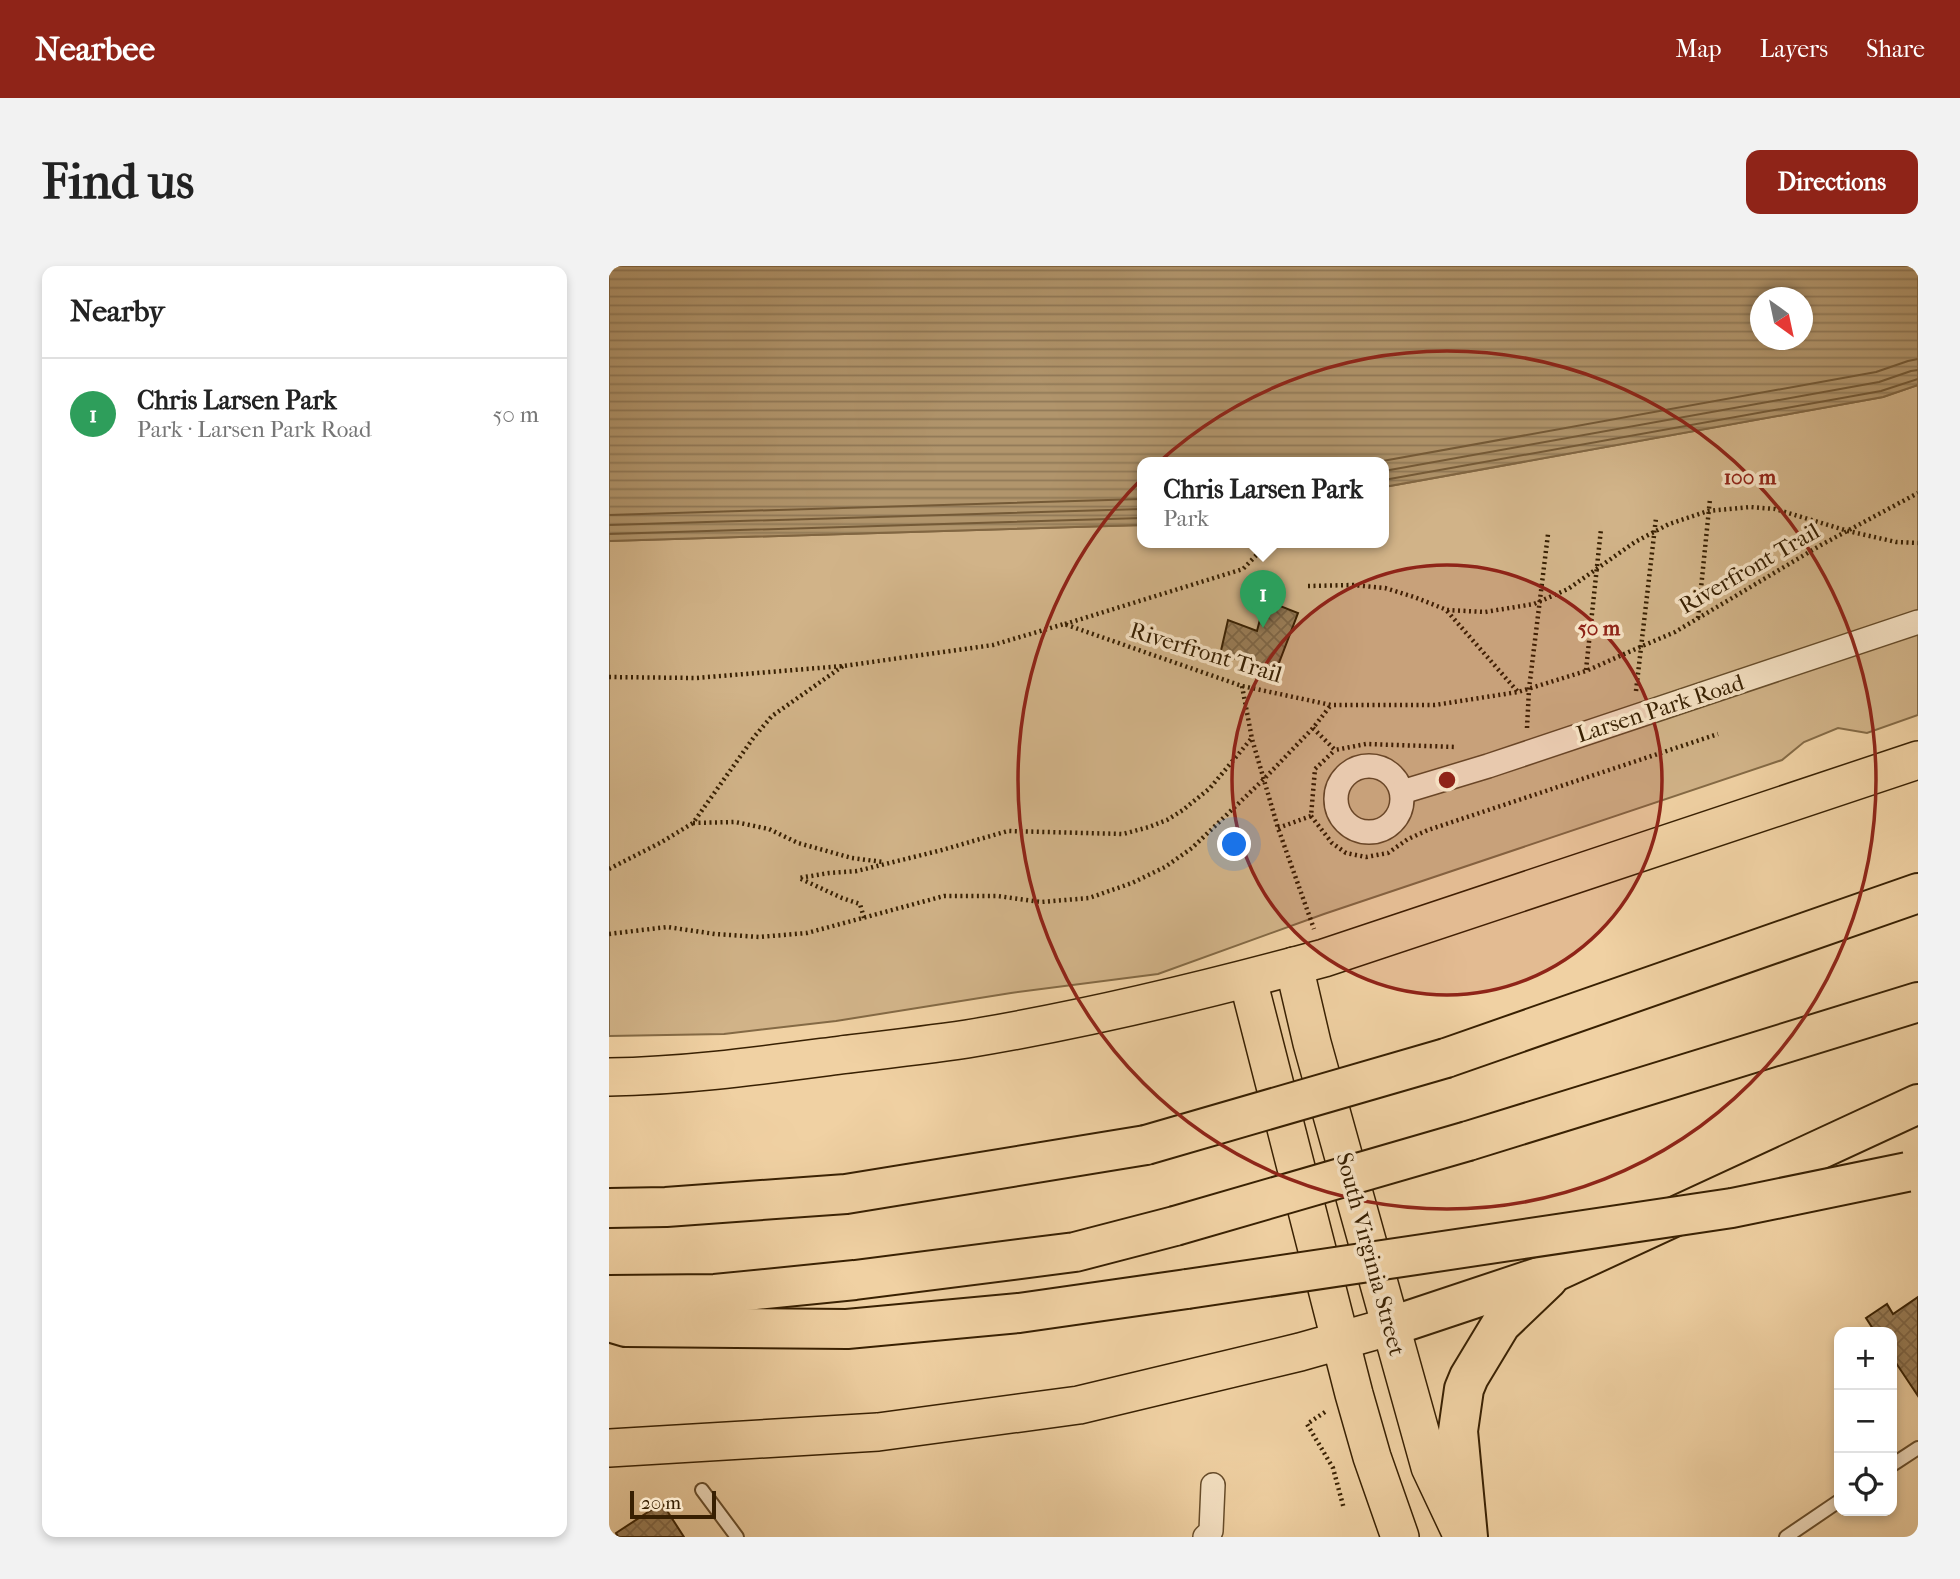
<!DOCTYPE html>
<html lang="en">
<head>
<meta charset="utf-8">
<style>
  body { margin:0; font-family:"IM FELL French Canon",serif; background:#f2f2f2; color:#222 }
  .controls { position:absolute; right:21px; bottom:21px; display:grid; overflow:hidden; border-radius:14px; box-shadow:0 4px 10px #0003 }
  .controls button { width:63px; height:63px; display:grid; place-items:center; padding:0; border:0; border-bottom:2px solid #e0e0e0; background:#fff; color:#222; font:35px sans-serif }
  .compass { position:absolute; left:1141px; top:21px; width:63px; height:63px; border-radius:50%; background:#fff; box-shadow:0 4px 10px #0003; rotate:147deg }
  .scale { position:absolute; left:21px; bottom:18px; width:86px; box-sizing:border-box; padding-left:7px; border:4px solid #382002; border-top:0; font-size:19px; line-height:24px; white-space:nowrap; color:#382002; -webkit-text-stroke:5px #f5e1c3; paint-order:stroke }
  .you { position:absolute; left:626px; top:579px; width:24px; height:24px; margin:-18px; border:5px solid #fff; border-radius:50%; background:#1a73e8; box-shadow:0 0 0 10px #1a73e833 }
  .badge { display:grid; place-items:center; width:46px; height:46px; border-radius:50%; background:#8f2418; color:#fff; font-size:23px; font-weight:700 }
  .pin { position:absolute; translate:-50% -58px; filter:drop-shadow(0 2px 4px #0008) }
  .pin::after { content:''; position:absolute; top:37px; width:24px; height:21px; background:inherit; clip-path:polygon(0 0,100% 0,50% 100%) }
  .popup { position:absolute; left:528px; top:191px; width:252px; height:91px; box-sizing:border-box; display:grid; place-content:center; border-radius:14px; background:#fff; filter:drop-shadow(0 2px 5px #0005); font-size:23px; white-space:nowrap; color:#767676 }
  .popup b { font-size:26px; color:#222 }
  .popup::after { content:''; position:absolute; left:50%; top:100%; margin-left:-14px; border:14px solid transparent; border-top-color:#fff }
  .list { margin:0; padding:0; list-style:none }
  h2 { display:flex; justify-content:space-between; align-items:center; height:91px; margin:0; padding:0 28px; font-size:30px }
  h2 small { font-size:23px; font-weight:400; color:#767676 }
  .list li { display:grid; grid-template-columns:46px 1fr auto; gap:21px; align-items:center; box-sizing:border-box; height:112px; padding:0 28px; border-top:2px solid #e0e0e0 }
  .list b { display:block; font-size:26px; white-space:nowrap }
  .list p { margin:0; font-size:23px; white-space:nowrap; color:#767676 }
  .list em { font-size:23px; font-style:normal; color:#767676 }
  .icon { flex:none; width:38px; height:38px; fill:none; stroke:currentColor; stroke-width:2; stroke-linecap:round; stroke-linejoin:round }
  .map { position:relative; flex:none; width:1309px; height:1271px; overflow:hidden; border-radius:14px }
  header { display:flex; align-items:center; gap:42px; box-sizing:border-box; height:98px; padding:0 35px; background:#8f2418; color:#fff }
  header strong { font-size:33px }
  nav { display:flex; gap:38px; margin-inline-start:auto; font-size:24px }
  .intro { display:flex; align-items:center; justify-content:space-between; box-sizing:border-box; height:168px; padding:0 42px }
  h1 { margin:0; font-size:49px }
  .button { padding:18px 32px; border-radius:14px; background:#8f2418; color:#fff; font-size:24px; font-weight:700 }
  main { display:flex; gap:42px; padding:0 42px }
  aside { flex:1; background:#fff; border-radius:14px; box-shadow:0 4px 10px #0003 }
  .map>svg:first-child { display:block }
  .green { fill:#d1b388; stroke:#846a45; stroke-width:2 }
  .water { fill:url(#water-rules); stroke:#816642; stroke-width:2; fill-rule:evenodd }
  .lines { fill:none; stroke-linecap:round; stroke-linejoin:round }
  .shore { stroke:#745a37; stroke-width:2 }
  .building { fill:url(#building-cross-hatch); stroke:#382002; stroke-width:2 }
  .service-casing { stroke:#664c2a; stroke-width:16 }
  .minor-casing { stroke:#664c2a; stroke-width:26 }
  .primary-casing { stroke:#382002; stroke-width:40 }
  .motorway-casing { stroke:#382002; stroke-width:42 }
  .path { stroke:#382002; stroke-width:4.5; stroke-dasharray:2 3.5; stroke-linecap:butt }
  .service { stroke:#f5e1c3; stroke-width:12 }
  .minor { stroke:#f5e1c3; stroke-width:23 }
  .primary { stroke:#f0d1a3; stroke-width:37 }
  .motorway { stroke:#f0d1a3; stroke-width:38 }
  .motorway-bridge-casing { stroke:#382002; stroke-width:42; stroke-linecap:butt }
  .motorway-bridge { stroke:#f0d1a3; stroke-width:38 }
  .ring { fill:none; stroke:#8f2418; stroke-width:3.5 }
  .labels { text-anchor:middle; stroke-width:7; stroke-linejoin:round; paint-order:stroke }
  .street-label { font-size:23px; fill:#382002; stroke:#f5e1c3 }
  .centre { fill:#8f2418; stroke:#f5e1c3; stroke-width:3.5 }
  .ring-label { font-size:21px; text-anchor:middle; font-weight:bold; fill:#8f2418; stroke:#f5e1c3; stroke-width:7; stroke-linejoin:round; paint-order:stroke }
</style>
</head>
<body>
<header>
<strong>Nearbee</strong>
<nav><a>Map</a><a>Layers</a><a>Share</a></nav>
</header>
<div class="intro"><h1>Find us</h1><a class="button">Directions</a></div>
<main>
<aside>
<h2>Nearby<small></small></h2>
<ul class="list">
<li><span class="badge" style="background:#2e9e5b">1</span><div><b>Chris Larsen Park</b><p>Park · Larsen Park Road</p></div><em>50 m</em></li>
</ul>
</aside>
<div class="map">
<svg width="1309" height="1271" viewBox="0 0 1309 1271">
  <defs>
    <pattern id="water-rules" width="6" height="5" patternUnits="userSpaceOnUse" patternTransform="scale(1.75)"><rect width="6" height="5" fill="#b1956c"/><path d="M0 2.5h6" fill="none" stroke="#917957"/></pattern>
    <pattern id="building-cross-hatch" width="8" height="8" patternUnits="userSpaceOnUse" patternTransform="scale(1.75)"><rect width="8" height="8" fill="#987c56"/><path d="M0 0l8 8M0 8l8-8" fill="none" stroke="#7d6545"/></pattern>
  </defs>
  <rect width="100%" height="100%" fill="#f0d1a3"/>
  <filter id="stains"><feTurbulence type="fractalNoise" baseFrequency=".00286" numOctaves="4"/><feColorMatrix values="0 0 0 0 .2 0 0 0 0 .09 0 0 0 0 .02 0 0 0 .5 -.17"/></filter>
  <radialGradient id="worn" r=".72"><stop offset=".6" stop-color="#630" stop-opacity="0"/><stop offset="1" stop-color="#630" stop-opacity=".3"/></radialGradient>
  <!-- green -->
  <path class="green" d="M1309,119V449L1258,467L1229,462L1195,476L1173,494L715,648L549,708L402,727L227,755L115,768L0,770V275L533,259V276H775V221L1274,131Z"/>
  <!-- water -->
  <path class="water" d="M0,0H1309V119L1274,131L775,221V196H533V259L0,275ZM1152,32H1194V74H1152Z"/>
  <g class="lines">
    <!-- shore -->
    <g class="shore">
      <path d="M768,196L1267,106L1299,95L1309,93"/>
      <path d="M775,205L1270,116L1302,105L1309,104"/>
      <path d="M775,214L1272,125L1309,113"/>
      <path d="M0,249L533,233"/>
      <path d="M0,259L533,243"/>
      <path d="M0,268L533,252"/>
    </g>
  </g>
  <!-- building -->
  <g class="building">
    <path d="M656,334L689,347L668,402L611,389L619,354L648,365Z"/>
    <path d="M1309,1031V1130L1283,1091V1066H1266L1257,1052L1278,1038L1284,1048Z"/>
    <path d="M53,1237L75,1271H9L7,1267Z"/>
  </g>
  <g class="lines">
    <defs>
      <g id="service">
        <path d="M1283,1199L1309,1182"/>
        <path d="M93,1224L128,1271"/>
        <path d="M1177,1271L1230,1235"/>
      </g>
      <g id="minor">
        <circle cx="760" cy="533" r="33"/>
        <path d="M793,526L879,500L1309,356"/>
        <path d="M596,1271L602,1265L604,1219"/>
      </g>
      <g id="primary">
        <path d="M685,700L703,777L821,1201L854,1271"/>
        <path d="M639,714L745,1128L763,1191L791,1271"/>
        <path d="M0,811C77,810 155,799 232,789C274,784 317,779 358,773C479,753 598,724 715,692L1309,494"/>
        <path d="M0,1182L269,1166L470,1139L691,1086L783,1060"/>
      </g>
      <g id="motorway">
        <path d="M837,792L1309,627"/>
        <path d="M859,875L1309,736"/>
        <path d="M0,942L57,941L237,928L537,879"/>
        <path d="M0,1029L106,1028L246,1014L466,986L566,960"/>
        <path d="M0,1056L17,1061L238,1063L410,1047L578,1023"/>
        <path d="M783,1060L948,1005L1309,838"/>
        <path d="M859,1271L849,1165L855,1123L860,1111L892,1058L939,1013"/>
      </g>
    </defs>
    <!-- service casing -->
    <use href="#service" class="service-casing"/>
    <!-- minor casing -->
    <use href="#minor" class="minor-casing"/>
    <!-- primary casing -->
    <use href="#primary" class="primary-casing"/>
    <!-- motorway casing -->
    <use href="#motorway" class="motorway-casing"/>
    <!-- path -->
    <g class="path">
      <path d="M699,320L744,319L776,322L805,331L838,344L876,346L925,338L959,323L1026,276L1060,258L1099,245L1141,241L1166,243L1239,265L1287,276L1309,277"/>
      <path d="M838,345L909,426"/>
      <path d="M1089,352L1101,233"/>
      <path d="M456,358L634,303L659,277"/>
      <path d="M977,404L992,263"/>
      <path d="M0,411L87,412L234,400L384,379L455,358L633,420L722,439H826L909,426L977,405L1031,381L1066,366L1212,279L1309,227"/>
      <path d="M633,420L643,473L669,562L705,663"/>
      <path d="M1027,425L1047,252"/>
      <path d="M704,462L726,484L757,478L848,481"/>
      <path d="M918,462L920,423L939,268"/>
      <path d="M702,550L723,577L737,587L757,591L779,587L799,573L819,564L1109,468"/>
      <path d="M84,557L126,556L160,563L189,577L243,592L274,596"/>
      <path d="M669,562L702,550L706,503L726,484"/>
      <path d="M0,603L51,577L84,557L145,471L163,450L234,400"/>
      <path d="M255,652L251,638L233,632L190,612L220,607L248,605L333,584L399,565L514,568L540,561L558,554L574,544L601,522L642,473"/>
      <path d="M0,668L58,661L106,668L150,671L198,667L335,630H389L432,636L480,632L523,617L556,601L583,582L655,513L704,462L722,439"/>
      <path d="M716,1146L698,1158L724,1202L735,1243"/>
    </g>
    <!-- service -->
    <use href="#service" class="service"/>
    <!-- minor -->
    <use href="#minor" class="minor"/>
    <!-- primary -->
    <use href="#primary" class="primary"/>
    <!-- motorway -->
    <use href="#motorway" class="motorway"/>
    <defs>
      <g id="motorway-bridge">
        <path d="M537,879L837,792"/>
        <path d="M566,960L859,875"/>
        <path d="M578,1023L1123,942L1298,906"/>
      </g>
    </defs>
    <!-- motorway-bridge casing -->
    <use href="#motorway-bridge" class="motorway-bridge-casing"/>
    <!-- motorway-bridge -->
    <use href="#motorway-bridge" class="motorway-bridge"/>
  </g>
  <!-- distance rings -->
  <circle cx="838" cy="514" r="215" fill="#8f2418" fill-opacity=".12"/>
  <g class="ring">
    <circle cx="838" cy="514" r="215"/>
    <circle cx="838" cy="514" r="429"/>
  </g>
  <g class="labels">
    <!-- street labels -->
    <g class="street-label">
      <text transform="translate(1140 302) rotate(-30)" y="8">Riverfront Trail</text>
      <text transform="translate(597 386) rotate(17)" y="8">Riverfront Trail</text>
      <text transform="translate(1051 442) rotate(-18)" y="8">Larsen Park Road</text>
      <text transform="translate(762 988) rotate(75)" y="8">South Virginia Street</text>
    </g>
  </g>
  <circle cx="838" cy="514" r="10" class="centre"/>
  <g class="ring-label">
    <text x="1141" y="218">100 m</text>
    <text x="990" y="369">50 m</text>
  </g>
  <rect width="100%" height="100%" filter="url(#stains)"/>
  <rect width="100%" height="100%" fill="url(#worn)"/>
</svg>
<div class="controls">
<button>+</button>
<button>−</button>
<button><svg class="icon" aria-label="locate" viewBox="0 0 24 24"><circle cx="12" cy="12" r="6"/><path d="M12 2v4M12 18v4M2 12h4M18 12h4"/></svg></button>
</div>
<svg class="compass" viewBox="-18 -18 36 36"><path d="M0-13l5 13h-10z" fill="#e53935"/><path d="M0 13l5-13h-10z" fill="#767676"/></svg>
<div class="scale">20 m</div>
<div class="you"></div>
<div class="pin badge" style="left:654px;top:362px;background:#2e9e5b">1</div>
<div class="popup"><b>Chris Larsen Park</b>Park</div>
</div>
</main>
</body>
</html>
